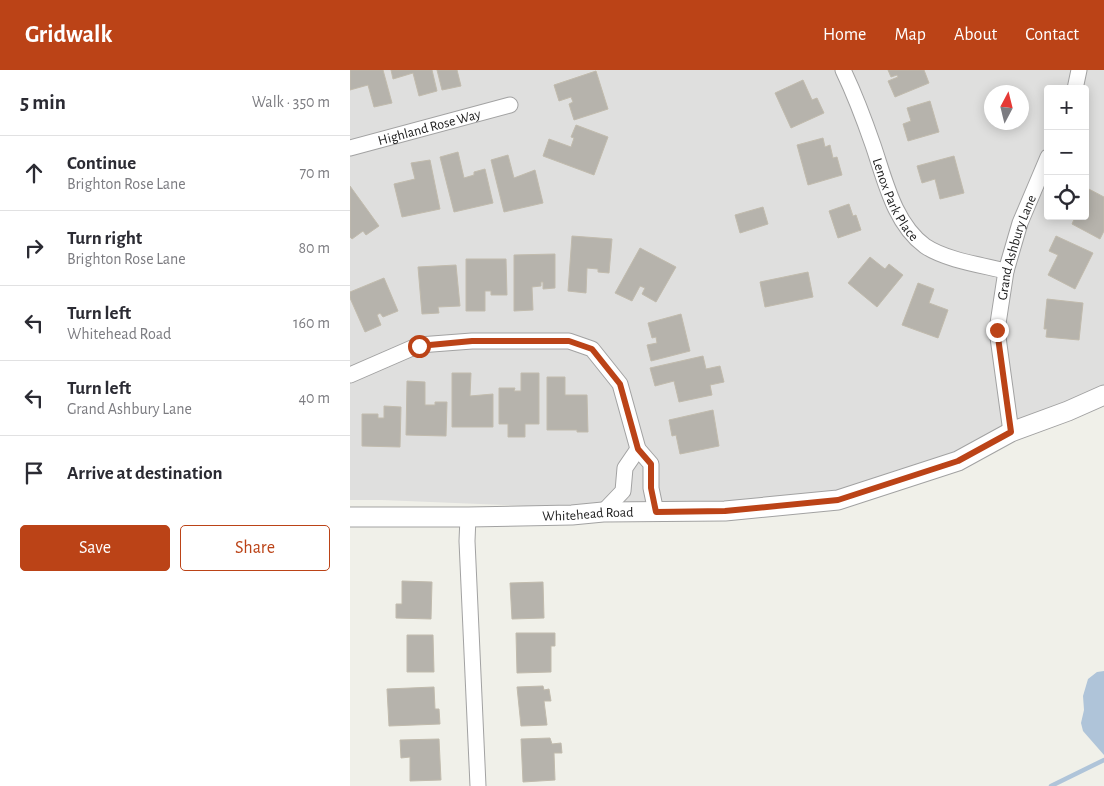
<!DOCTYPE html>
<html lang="en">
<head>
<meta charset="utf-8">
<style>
  body { margin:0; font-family:"Alegreya Sans",sans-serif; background:#f2f2f3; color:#2b2b33 }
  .controls { position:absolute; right:15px; top:15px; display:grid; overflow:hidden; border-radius:5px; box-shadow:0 2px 12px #0003 }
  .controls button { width:45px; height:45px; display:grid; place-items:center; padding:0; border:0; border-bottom:1px solid #e1e1e2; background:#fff; color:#2b2b33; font:25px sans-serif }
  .compass { position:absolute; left:634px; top:15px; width:45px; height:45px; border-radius:50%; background:#fff; box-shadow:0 2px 12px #0003; rotate:7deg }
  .stop { position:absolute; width:15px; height:15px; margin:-11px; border:4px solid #bb4317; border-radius:50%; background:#fff }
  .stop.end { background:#bb4317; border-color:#fff; box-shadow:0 1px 5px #0008 }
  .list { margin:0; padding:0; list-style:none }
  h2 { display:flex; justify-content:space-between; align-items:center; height:65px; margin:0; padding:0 20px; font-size:21px }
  h2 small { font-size:16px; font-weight:400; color:#7c7c81 }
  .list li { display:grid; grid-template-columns:32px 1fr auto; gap:15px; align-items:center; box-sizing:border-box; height:75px; padding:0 20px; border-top:1px solid #e1e1e2 }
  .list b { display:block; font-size:19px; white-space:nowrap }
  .list p { margin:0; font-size:16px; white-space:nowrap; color:#7c7c81 }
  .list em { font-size:16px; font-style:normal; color:#7c7c81 }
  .actions { display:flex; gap:10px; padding:15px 20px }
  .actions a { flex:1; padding:11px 0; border:1px solid #bb4317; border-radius:5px; text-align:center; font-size:18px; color:#bb4317 }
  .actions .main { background:#bb4317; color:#fff }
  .icon { flex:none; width:28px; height:28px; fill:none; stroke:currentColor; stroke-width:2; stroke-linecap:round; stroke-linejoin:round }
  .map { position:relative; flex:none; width:754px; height:716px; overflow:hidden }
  header { display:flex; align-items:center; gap:30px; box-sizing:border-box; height:70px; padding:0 25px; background:#bb4317; color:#fff }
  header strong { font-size:24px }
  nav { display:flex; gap:28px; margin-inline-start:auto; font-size:18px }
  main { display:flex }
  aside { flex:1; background:#fff }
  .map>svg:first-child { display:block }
  .residential { fill:#dfdfde; fill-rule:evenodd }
  .water { fill:#afc4d9 }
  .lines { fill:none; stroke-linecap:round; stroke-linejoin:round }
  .stream { stroke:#afc4d9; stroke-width:4.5 }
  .building { fill:#b6b3ac; stroke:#c1bbad }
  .minor-casing { stroke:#a2a2a2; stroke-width:17 }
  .tertiary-casing { stroke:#a2a2a2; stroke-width:21 }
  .minor { stroke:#fff; stroke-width:15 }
  .tertiary { stroke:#fff; stroke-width:19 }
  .route { stroke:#bb4317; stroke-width:6 }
  .labels { text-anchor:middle; stroke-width:4.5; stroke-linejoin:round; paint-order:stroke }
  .street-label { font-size:14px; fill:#212121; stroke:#fff }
</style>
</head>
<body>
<header>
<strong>Gridwalk</strong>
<nav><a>Home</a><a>Map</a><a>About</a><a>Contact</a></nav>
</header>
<main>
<aside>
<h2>5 min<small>Walk · 350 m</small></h2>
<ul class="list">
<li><svg class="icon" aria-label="ahead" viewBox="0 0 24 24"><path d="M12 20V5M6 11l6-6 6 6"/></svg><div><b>Continue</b><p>Brighton Rose Lane</p></div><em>70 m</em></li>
<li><svg class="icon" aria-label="right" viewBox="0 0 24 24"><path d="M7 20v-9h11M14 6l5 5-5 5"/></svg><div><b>Turn right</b><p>Brighton Rose Lane</p></div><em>80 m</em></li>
<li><svg class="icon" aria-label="left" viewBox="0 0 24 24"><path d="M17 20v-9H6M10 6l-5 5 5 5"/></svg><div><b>Turn left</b><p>Whitehead Road</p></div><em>160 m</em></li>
<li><svg class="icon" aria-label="left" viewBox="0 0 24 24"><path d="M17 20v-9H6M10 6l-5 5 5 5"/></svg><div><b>Turn left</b><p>Grand Ashbury Lane</p></div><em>40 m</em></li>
<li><svg class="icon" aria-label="arrive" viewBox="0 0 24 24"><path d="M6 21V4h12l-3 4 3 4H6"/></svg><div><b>Arrive at destination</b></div></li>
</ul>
<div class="actions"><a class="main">Save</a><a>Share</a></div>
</aside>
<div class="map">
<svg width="754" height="716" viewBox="0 0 754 716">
  <rect width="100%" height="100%" fill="#f0f0e9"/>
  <!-- residential -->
  <path class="residential" d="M0,0H754V320L550,411L417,446L32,430H0ZM698,19H735V146H698ZM642,22H672V52H642Z"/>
  <!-- water -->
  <path class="water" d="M754,601V685L733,661L731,653L734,640L733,626L738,609L747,602Z"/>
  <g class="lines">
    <!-- stream -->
    <path class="stream" d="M701,716L754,690"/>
  </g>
  <!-- building -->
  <g class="building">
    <path d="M0,0H33L42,33L24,37L18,15L0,20Z"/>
    <path d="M41,0H82L87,21L69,26L63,3L43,9Z"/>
    <path d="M87,0H107L111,16L92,20Z"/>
    <path d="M538,0H574L579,13L545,27L538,11L548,7L547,5L541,7Z"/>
    <path d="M246,1L258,39L224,50L219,34L223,32L221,27L209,31L204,15Z"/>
    <path d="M453,10L462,30L467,28L474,43L441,58L425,23Z"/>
    <path d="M580,31L589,62L558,71L553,54L561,51L557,38Z"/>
    <path d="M226,55L258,67L244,105L193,86L199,69L221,77L224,68L221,67Z"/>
    <path d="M473,68L475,77L480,75L483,88L487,87L492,105L458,115L447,75Z"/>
    <path d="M108,82L114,108L124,105V102L135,99L143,133L104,142L90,87Z"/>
    <path d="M158,85L164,108L185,100L193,133L154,142L141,90Z"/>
    <path d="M604,86L614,123L590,129L585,109L572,113L567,96Z"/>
    <path d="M80,90L90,139L52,147L44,114L65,109L61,93Z"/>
    <path d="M0,116L29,156L16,165L13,161L2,169L0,167Z"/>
    <path d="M735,117L754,127V161L750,169L722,154L725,147L724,146H735Z"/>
    <path d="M499,134L503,146L506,145L511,160L488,168L479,141Z"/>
    <path d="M413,137L418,154L390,163L385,145Z"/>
    <path d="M222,166L262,169L259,203L248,202V199L237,198L236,223L218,221Z"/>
    <path d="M706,166L743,183L725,219L698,205L708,185L699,181Z"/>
    <path d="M290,178L326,197L306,232L292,224L295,218L290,216L282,231L265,223Z"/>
    <path d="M205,184V218L193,219V212H191V216L182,217L183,240L164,241V185Z"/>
    <path d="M520,187L535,199L539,194L553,205L527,237L498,213Z"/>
    <path d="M116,189H156L157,225H141V221H135V241H116Z"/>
    <path d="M106,195L110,236L88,237L89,243L72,244L68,197Z"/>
    <path d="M458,202L463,227L415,237L410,212Z"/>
    <path d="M34,208L48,241L33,247L30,243L27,245L31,255L15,262L0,228V222Z"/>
    <path d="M568,213L584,219L579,233L598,240L588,268L552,255Z"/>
    <path d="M697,229L733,233L729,270L696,267L697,259H694Z"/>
    <path d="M331,244L340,281L301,291L297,275L307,273L306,267L302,268L298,253Z"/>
    <path d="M353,286L356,299L370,296L374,312L360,315L362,325L329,332L324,311L305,316L300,298Z"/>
    <path d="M102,303H121L120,326L143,324V357H102Z"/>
    <path d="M171,303H189V354H175V367H158V354H149V318H165L164,321H171Z"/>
    <path d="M197,307H215V325H237L238,362H227V360H197Z"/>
    <path d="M57,311L75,312V335H85V332H97L96,366L56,365Z"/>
    <path d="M34,336L51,337L50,377L12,376V344H28V348H34Z"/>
    <path d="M363,340L369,376L330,384L326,365L322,366L319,350Z"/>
    <path d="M52,511L82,512L81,549L46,548V534H52Z"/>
    <path d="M193,512L194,548L162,549L160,513Z"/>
    <path d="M166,563H205V576H201V602L167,603Z"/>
    <path d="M57,565H83L84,602H57Z"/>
    <path d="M193,616L194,620L199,619L201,631H194L197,655L171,656L167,617Z"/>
    <path d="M84,617L85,639H89L90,654L39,656L37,619Z"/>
    <path d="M200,668L202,674L211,673L212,683H204L205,710L173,712L171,669Z"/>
    <path d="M89,669L91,710L60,711V687L51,688L50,670Z"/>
  </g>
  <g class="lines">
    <defs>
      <g id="minor">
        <path id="s1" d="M493,0C505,25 514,49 523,75C535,110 544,153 575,176C596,190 631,195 656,201"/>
        <path d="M725,19L729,0"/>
        <path id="s2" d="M0,78L160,35"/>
        <path d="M0,305L69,275L122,271H219L242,279L270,314L288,379L301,394V418L306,442"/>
        <path id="s3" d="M661,362L647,260L656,201L670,153L698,87"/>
        <path d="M253,442L273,421L275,398L288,379"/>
        <path d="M118,447L117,471L128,716"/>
      </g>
      <g id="tertiary">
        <path id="s4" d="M0,447H118L222,445L253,442L375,441L488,430L608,391L661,362L718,341L754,325"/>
      </g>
    </defs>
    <!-- minor casing -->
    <use href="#minor" class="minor-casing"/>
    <!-- tertiary casing -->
    <use href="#tertiary" class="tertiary-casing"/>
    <!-- minor -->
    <use href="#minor" class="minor"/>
    <!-- tertiary -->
    <use href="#tertiary" class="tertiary"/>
  </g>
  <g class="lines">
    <!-- route -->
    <path class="route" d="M69,276L122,271H219L242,279L270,314L288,379L301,394V418L306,442L375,441L488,430L608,391L661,362L647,260"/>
  </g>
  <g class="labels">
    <!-- street labels -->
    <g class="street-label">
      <text dy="5" stroke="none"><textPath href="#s2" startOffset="82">Highland Rose Way</textPath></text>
      <text dy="5" stroke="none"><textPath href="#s1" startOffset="140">Lenox Park Place</textPath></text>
      <text dy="5" stroke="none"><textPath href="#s3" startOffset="188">Grand Ashbury Lane</textPath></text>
      <text dy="5" stroke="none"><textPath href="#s4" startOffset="238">Whitehead Road</textPath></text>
    </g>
  </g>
</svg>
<div class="controls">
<button>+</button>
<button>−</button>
<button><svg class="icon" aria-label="locate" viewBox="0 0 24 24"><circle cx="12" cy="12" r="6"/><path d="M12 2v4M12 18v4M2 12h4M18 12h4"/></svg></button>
</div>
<svg class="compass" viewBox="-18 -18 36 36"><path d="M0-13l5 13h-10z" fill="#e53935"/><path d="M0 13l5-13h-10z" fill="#7c7c81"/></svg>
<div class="stop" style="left:69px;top:276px"></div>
<div class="stop end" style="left:647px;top:260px"></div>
</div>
</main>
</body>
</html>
